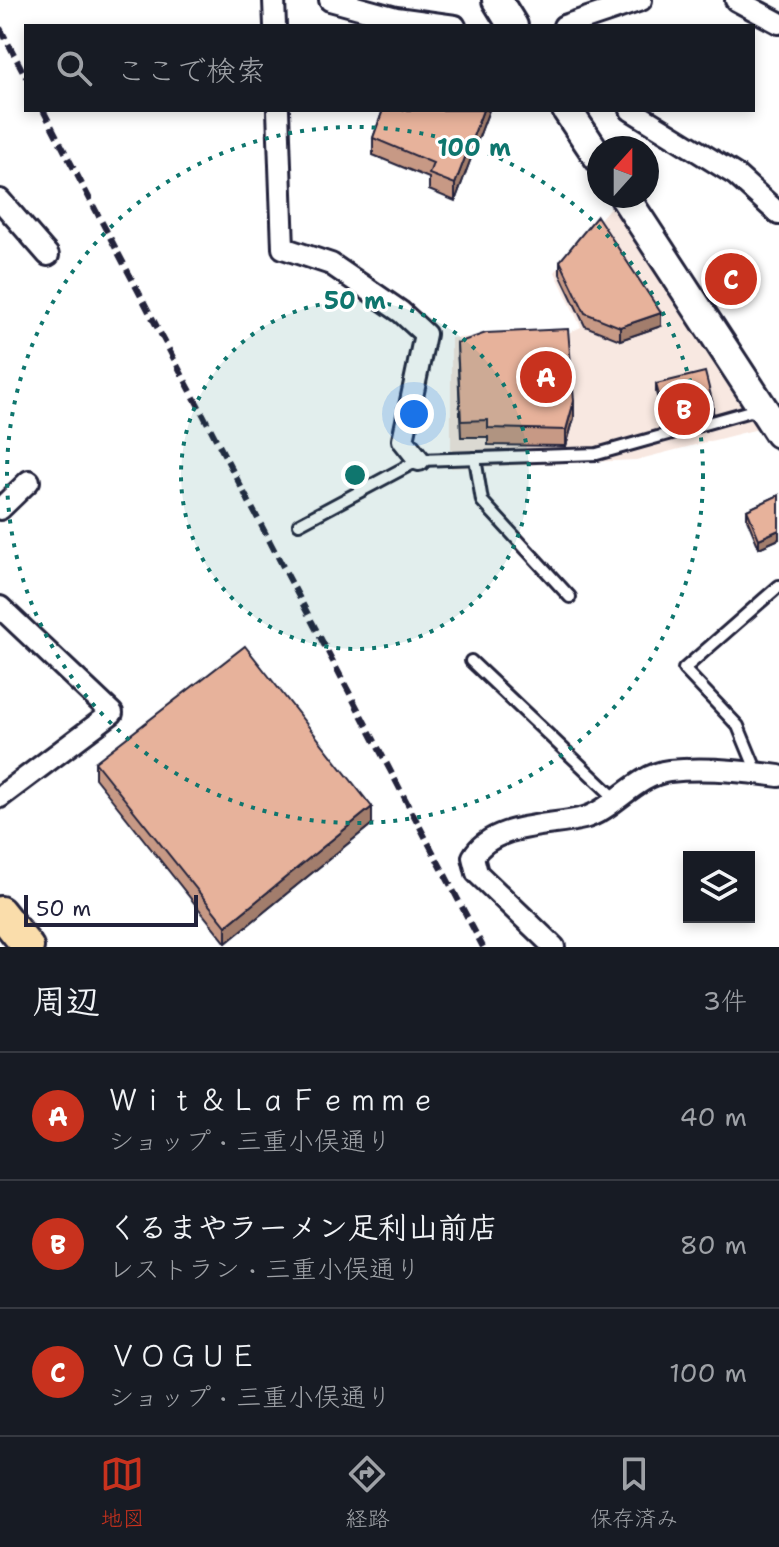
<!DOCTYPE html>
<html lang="ja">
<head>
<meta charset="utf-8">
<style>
  body { margin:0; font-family:"Shantell Sans","Klee One",sans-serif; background:#20242c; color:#f1f3f6 }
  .controls { position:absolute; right:24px; bottom:24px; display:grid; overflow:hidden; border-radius:0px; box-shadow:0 4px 12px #0003 }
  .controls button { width:72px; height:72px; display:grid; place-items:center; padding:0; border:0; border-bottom:2px solid #363941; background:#171b24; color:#f1f3f6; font:40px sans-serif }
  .compass { position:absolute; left:587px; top:136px; width:72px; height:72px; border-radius:50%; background:#171b24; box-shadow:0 4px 12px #0003; rotate:21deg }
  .scale { position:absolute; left:24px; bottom:20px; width:174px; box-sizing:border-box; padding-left:8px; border:4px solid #22223b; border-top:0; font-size:22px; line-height:28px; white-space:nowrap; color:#22223b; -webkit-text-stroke:6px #fff; paint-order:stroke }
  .you { position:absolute; left:414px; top:414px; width:28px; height:28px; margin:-20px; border:6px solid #fff; border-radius:50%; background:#1a73e8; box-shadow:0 0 0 12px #1a73e833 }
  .badge { display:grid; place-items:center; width:52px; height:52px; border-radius:50%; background:#c8321e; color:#fff; font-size:26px; font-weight:700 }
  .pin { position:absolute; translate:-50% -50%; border:4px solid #fff; box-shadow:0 2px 8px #0006 }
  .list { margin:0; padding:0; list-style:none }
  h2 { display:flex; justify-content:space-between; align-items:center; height:104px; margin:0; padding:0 32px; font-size:34px }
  h2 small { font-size:26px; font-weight:400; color:#9ea1a6 }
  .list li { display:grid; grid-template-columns:52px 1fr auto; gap:24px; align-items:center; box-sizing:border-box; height:128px; padding:0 32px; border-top:2px solid #363941 }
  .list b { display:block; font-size:30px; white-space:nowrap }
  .list p { margin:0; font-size:26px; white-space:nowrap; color:#9ea1a6 }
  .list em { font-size:26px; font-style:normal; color:#9ea1a6 }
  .icon { flex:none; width:44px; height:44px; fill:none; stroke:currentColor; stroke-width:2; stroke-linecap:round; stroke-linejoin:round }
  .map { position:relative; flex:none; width:779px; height:947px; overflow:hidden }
  .search { position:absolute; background:#171b24; box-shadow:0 4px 12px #0003; left:24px; right:24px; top:24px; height:88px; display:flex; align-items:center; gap:20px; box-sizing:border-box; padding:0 28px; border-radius:0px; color:#9ea1a6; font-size:30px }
  .sheet { height:488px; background:#171b24 }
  nav { display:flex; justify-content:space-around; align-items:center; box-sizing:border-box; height:112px; border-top:2px solid #363941; background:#171b24; font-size:22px; color:#9ea1a6 }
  nav a { display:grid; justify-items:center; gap:4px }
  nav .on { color:#c8321e }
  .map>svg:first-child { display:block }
  .built { fill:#f8e8e1 }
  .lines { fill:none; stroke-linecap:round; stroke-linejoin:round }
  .lane-casing { stroke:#22223b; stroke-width:16 }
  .street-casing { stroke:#22223b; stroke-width:26 }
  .secondary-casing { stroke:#22223b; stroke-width:34 }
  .primary-casing { stroke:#22223b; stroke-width:36 }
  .lane { stroke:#fff; stroke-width:10 }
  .street { stroke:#fff; stroke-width:20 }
  .secondary { stroke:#fff; stroke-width:28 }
  .primary { stroke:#faddab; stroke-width:30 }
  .rail { stroke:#22223b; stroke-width:6; stroke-dasharray:12 6; stroke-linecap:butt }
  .wall { fill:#c79985; stroke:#22223b; stroke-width:2 }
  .shaded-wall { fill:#a27d6c; stroke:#22223b; stroke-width:2 }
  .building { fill:#e7b29b; stroke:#22223b; stroke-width:2 }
  .ring { fill:none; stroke:#0f766e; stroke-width:4; stroke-dasharray:4 8 }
  .centre { fill:#0f766e; stroke:#fff; stroke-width:4 }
  .ring-label { font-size:24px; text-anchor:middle; font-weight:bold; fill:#0f766e; stroke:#fff; stroke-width:6; stroke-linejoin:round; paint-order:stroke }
</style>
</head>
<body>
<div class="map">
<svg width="779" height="947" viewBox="0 0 779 947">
  <rect width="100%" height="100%" fill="#fff"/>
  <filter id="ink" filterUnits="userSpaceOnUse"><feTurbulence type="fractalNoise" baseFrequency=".0125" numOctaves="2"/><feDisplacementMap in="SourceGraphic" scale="16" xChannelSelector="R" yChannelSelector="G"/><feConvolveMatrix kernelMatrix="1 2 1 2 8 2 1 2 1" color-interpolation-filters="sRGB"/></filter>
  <g filter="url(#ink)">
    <!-- built -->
    <path class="built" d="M612,205L758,429L636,460L451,468V338L564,335L581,327L555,272Z"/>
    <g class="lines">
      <defs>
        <g id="lane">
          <path d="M475,458L482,501L570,597"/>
          <path d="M299,524L419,460L597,454L761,408"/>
          <path d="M471,661L615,798"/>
          <path d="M757,772L738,726L684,669L779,586"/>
        </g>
        <g id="street">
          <path d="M274,0L275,26"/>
          <path d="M330,0L396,18L455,26"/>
          <path d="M736,0L779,23"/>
          <path d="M564,26L641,0"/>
          <path d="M278,110L283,248L331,264L401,312L425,334L403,440L419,460"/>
          <path d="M631,110L736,175L779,214"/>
          <path d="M0,200L48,255"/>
          <path d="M0,509L29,481"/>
          <path d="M0,607L112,713L0,797"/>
          <path d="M554,947L477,873L473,857C492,823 549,827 584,818C613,810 636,775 669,771C705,767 744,771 779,776"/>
        </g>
        <g id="secondary">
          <path d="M497,0L513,26"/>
          <path d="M567,110L599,158"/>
          <path d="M624,196L779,433"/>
        </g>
        <path id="primary" d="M0,912L28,947"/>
      </defs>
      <!-- lane casing -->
      <use href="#lane" class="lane-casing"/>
      <!-- street casing -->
      <use href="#street" class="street-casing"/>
      <!-- secondary casing -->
      <use href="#secondary" class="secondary-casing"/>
      <!-- primary casing -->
      <use href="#primary" class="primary-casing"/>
      <!-- lane -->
      <use href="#lane" class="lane"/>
      <!-- street -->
      <use href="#street" class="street"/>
      <!-- secondary -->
      <use href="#secondary" class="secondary"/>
      <!-- primary -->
      <use href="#primary" class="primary"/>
      <!-- rail -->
      <g class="rail">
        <path d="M0,28L26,77"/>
        <path d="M43,110L483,947"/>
      </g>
    </g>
    <!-- wall -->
    <g class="wall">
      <path d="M383,110H489L455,201L429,190V178L373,155V138Z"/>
      <path d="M560,261L661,326L620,340L585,326L560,274Z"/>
      <path d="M457,343L574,418L566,446L488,445V437H461Z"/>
      <path d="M656,384L713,413L665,427L656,392Z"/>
      <path d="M779,495V539L759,548L747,519V510Z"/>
      <path d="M95,762L372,824L226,943L95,778Z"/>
    </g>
    <!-- shaded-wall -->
    <g class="shaded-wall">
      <path d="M483,110H489L455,201V184Z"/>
      <path d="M661,313V326L620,340V327Z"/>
      <path d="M574,401V418L566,446V430Z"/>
      <path d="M713,404V413L665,427V418Z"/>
      <path d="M779,530V539L759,548V539Z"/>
      <path d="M372,807V824L226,943V926Z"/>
    </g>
    <!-- building -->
    <g class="building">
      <path d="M383,110H483L455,184L429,174L433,163L373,138Z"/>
      <path d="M597,216L661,313L620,327L585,313L560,261Z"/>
      <path d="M568,329L574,401L566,430L488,428V420L461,421L457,343L486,333Z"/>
      <path d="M705,372L713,404L665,418L656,384Z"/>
      <path d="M779,495V530L759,539L747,510Z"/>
      <path d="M245,646L372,807L226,926L95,762Z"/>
    </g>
  </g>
  <!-- distance rings -->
  <circle cx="355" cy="475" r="174" fill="#0f766e" fill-opacity=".12"/>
  <g class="ring">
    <circle cx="355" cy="475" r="174"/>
    <circle cx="355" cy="475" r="348"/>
  </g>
  <circle cx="355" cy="475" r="12" class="centre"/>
  <g class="ring-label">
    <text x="474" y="156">100 m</text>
    <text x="355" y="309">50 m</text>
  </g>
</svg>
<div class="controls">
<button><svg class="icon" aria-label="layers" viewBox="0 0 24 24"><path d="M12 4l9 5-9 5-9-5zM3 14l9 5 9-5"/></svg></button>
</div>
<svg class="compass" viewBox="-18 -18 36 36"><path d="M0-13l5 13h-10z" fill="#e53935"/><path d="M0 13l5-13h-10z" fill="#9ea1a6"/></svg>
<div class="scale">50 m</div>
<div class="you"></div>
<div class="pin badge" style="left:546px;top:377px">A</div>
<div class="pin badge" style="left:684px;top:409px">B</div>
<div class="pin badge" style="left:731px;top:279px">C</div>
<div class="search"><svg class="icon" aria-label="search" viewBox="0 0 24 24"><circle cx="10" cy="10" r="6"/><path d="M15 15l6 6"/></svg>ここで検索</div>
</div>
<section class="sheet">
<h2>周辺<small>3件</small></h2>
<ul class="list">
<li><span class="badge">A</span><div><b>Ｗｉｔ＆ＬａＦｅｍｍｅ</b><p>ショップ · 三重小俣通り</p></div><em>40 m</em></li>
<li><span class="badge">B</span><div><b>くるまやラーメン足利山前店</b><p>レストラン · 三重小俣通り</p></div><em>80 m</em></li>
<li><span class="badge">C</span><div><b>ＶＯＧＵＥ</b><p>ショップ · 三重小俣通り</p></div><em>100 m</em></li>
</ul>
</section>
<nav>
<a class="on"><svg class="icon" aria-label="map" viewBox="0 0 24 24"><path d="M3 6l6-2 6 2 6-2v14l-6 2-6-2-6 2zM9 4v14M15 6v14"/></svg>地図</a>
<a><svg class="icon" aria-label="directions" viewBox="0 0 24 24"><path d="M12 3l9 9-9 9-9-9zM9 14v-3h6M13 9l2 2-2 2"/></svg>経路</a>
<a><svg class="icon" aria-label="saved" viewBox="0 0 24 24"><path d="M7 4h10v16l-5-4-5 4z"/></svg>保存済み</a>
</nav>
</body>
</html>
